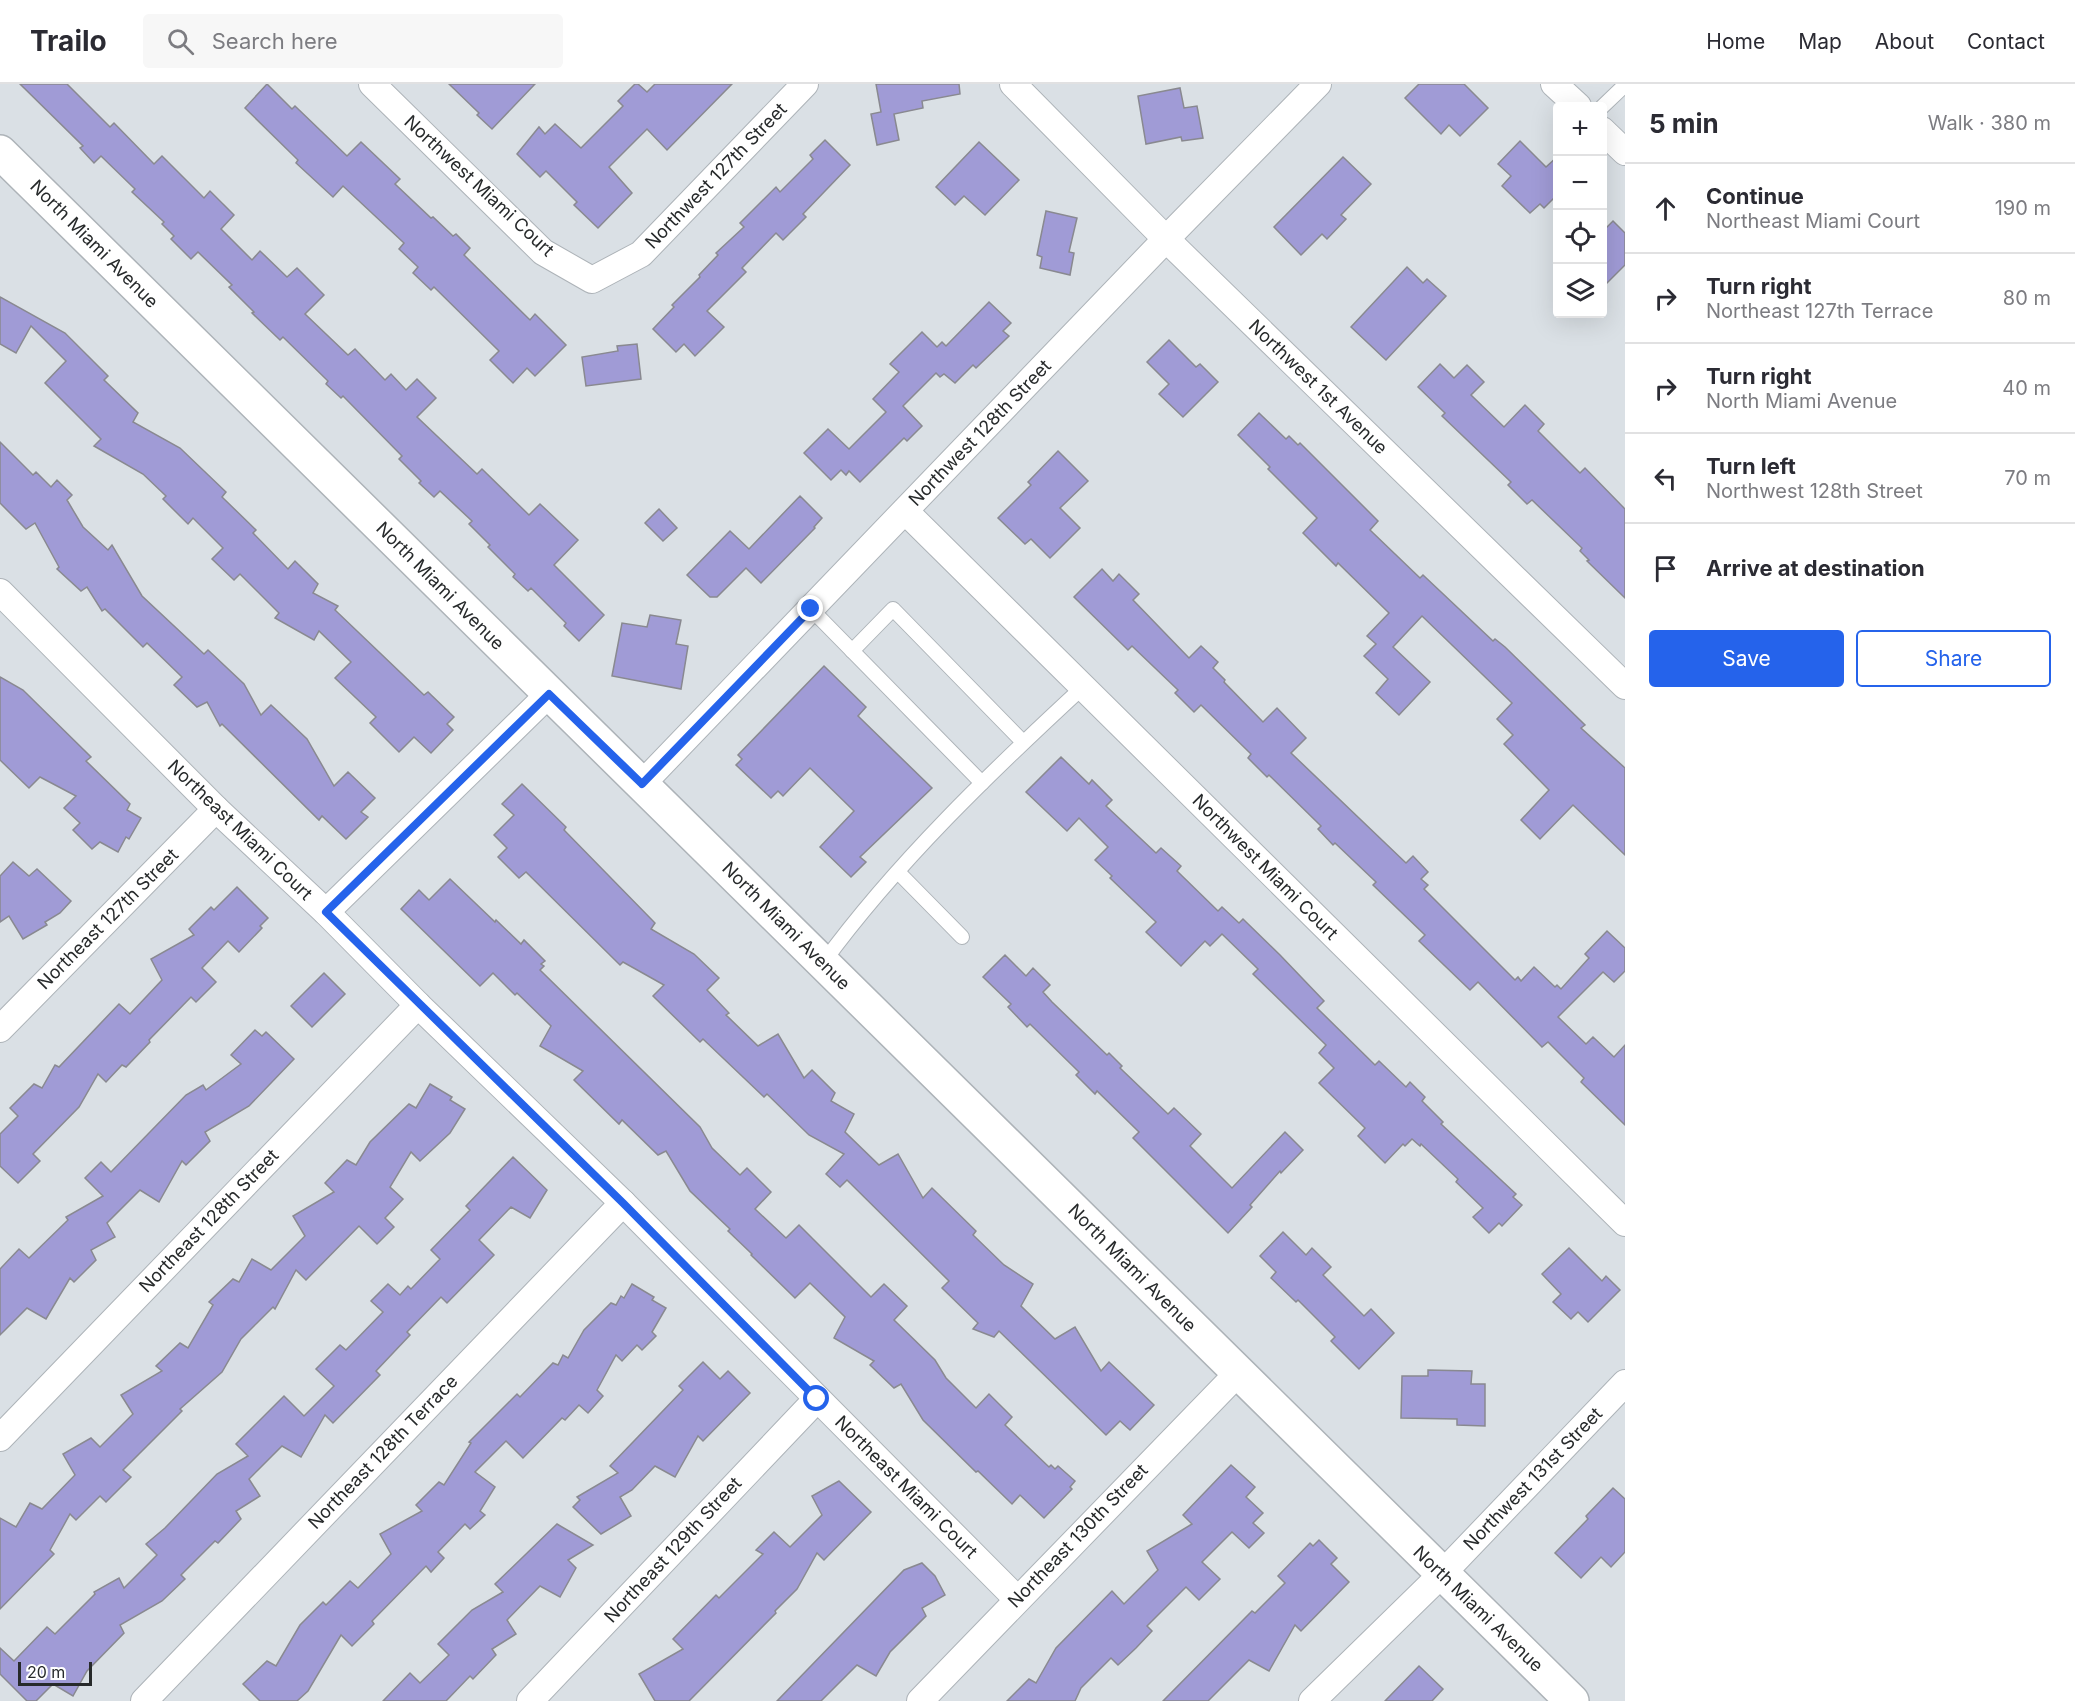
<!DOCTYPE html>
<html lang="en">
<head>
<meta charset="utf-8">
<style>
  body { margin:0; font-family:Inter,sans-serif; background:#f7f7f7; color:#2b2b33 }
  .controls { position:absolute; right:18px; top:18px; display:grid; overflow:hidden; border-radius:6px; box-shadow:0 6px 24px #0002 }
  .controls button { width:54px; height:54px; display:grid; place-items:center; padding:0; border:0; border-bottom:2px solid #e1e1e2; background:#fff; color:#2b2b33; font:30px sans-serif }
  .scale { position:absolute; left:18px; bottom:15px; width:74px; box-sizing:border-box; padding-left:6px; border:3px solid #272a2b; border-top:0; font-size:16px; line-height:21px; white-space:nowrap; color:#272a2b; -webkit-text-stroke:4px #fff; paint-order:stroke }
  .stop { position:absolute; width:18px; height:18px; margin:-14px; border:4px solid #2563eb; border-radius:50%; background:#fff }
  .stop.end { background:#2563eb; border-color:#fff; box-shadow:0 2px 6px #0008 }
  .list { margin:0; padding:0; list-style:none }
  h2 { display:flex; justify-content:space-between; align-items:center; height:78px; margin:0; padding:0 24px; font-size:26px }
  h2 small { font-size:20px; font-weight:400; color:#7c7c81 }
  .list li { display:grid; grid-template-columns:39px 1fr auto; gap:18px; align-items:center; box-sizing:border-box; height:90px; padding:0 24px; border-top:2px solid #e1e1e2 }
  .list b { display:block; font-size:22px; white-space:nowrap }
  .list p { margin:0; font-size:20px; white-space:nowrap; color:#7c7c81 }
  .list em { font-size:20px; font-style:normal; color:#7c7c81 }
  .actions { display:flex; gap:12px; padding:18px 24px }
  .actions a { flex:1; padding:14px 0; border:2px solid #2563eb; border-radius:6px; text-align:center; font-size:21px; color:#2563eb }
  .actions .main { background:#2563eb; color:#fff }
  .icon { flex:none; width:33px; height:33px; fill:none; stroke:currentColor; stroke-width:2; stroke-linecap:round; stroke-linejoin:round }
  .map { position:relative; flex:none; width:1625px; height:1617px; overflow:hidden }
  header { display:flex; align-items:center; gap:36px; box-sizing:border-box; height:84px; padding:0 30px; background:#fff; border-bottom:2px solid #e1e1e2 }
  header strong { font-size:28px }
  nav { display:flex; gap:33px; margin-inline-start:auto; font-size:21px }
  .search { width:420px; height:54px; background:#f7f7f7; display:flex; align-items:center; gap:15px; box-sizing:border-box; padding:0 21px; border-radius:6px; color:#7c7c81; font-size:22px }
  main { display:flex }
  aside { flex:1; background:#fff }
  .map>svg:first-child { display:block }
  .building { fill:#a09bd6; stroke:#898990; stroke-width:1.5 }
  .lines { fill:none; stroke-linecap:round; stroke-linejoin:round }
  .service-casing { stroke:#adb3b8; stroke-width:16 }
  .minor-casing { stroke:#adb3b8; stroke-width:28 }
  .tertiary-casing { stroke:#adb3b8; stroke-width:36 }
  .service { stroke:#fff; stroke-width:14 }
  .minor { stroke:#fff; stroke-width:26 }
  .tertiary { stroke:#fff; stroke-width:33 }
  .route { stroke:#2563eb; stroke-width:8 }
  .labels { text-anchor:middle; stroke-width:4.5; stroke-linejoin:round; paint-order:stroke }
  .street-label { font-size:18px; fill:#272a2b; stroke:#fff }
</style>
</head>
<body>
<header>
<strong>Trailo</strong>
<div class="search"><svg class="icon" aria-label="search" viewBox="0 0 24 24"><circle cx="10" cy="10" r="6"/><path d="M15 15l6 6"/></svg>Search here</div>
<nav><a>Home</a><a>Map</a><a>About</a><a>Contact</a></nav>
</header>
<main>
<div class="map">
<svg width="1625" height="1617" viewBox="0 0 1625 1617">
  <rect width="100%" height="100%" fill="#dae0e5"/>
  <!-- building -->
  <g class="building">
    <path d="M20,0H67L110,43L114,39L154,80L162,72L204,114L210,107L234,131L221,145L252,176L260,167L287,193L297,184L324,211L305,230L348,271L355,265L385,296L391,290L406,306L417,295L436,314L417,333L477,390L482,385L529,431L540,420L578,456L554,481L604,531L579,557L564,542L566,539L531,504L528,507L513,493L515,490L488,463L490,461L469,440L472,437L440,407L434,413L419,399L421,397L399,375L402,372L343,312L341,314L326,300L328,297L283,253L280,256L252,229L254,228L229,203L232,201L198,168L191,175L171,155L174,152L162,140L164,138L132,108L135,105L101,72L94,79L80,64L83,62Z"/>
    <path d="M267,0L292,25L295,22L347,72L361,58L400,95L395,100L431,134L433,133L453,152L456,150L470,164L464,171L530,236L535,230L566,261L535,292L527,284L513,299L490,276L499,267L434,203L431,206L413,189L418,183L399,165L404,159L343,102L333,113L296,79L298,76L245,24Z"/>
    <path d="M449,0H535L492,45L477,31L479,29Z"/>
    <path d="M635,0H638L647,8L655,0H732L667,66L647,45L609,83L632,109L598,144L574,121L577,118L546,87L540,93L517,70L539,43L545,50L555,40L581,64L623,22L618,17Z"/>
    <path d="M876,0H959L960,10L922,17L923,24L894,30L899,56L877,61L871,30L881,28Z"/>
    <path d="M1419,0H1464L1488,24L1460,52L1449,41L1441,50L1405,14Z"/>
    <path d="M1180,4L1184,24L1197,22L1203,54L1182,57L1181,53L1146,60L1138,12Z"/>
    <path d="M825,56L850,81L803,130L806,133L783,156L776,149L742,184L746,188L707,227L724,243L695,272L684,260L676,268L653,245L674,223L672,221L700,193L699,191L718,171L716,169L744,143L740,139L776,103L780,108L813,75L810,71Z"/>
    <path d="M1520,57L1546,83L1557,73V111L1544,124L1540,120L1530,129L1502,102L1511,92L1498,80Z"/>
    <path d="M979,58L1019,96L985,131L964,112L955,121L936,103Z"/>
    <path d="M1343,73L1371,100L1341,131L1346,135L1327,155L1322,150L1301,171L1274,143Z"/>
    <path d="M1046,127L1077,134L1069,168L1074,169L1070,191L1040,184L1042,173L1037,171Z"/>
    <path d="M1613,137L1625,149V181L1602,204V148Z"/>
    <path d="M1407,183L1423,199L1427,195L1446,212L1386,276L1351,243Z"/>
    <path d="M0,213L65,249L108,292L104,296L138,329L133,338L180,364L226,408L222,413L256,446L253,449L288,485L295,477L318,500L313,509L338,522L335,526L424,611L428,608L454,633L447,640L453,646L431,669L414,653L399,668L370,639L376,633L335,594L351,578L319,547L314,556L275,534L279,529L240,490L234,496L212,475L223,464L193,434L188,440L163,415L166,412L143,390L94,362L101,355L45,299L66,277L31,242L16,269L0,260Z"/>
    <path d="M989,218L1011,239L1003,247L1009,252L976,284L973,281L955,299L944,290L940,293L936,289L903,322L922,342L907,357L904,354L860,398L849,387L846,391L841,386L831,396L804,369L828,345L849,365L886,328L873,315L899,288L890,280L922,248L937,263L942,258L946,262Z"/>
    <path d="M1169,256L1196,283L1200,280L1218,298L1183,333L1159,310L1169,300L1147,278Z"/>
    <path d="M637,260L641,295L586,302L582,273L618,267L617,262Z"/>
    <path d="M1440,280L1454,294L1467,281L1484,298L1471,311L1504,343L1525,321L1544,340L1538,347L1580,389L1585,384L1625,425V514L1587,477L1589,476L1580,467L1582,464L1532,416L1527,420L1508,401L1511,398L1442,332L1445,329L1418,303Z"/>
    <path d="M1259,329L1286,355L1289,352L1298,361L1300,359L1378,437L1370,446L1420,494L1423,491L1493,557L1495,555L1505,563L1585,641L1581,644L1625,684V771L1573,721L1540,755L1521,736L1549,706L1504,660L1513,651L1497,635L1512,619L1422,532L1393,563L1430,598L1399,631L1376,609L1388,595L1364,572L1376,560L1367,552L1389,529L1338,479L1336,482L1303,449L1317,434L1268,385L1270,383L1238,351Z"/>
    <path d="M0,358L33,391L36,388L51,403L57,396L72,411L67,416L83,443L108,466L112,461L142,512L204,570L208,566L244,600L261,631L271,621L307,655L334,702L348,688L375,714L361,728L368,733L346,755L322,732L319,736L222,640L220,642L207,618L197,623L174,601L182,593L147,559L143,563L105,525L102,527L87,503L81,507L57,485L59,483L35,439L26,445L0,419Z"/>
    <path d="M1058,367L1088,397L1060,424L1080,444L1050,474L1031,455L1025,460L998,434L1031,401L1028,398Z"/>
    <path d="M800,412L822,434L814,443L815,444L761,499L746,484L717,513H710L687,491L730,447L749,465Z"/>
    <path d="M659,425L677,444L663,457L645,439Z"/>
    <path d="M1102,485L1113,497L1119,490L1139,510L1133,516L1189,574L1201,562L1218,578L1213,584L1225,596L1224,598L1263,638L1277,624L1306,654L1291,669L1406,779L1413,772L1428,788L1421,795L1428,801L1424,805L1515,896L1518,893L1521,897L1534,883L1555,903L1557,901L1561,905L1589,874L1585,870L1607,847L1625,864V887L1614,898L1603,888L1558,933L1586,960L1593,953L1614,973L1625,961V1041L1581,998L1584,994L1548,958L1542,963L1478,898L1470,906L1419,857L1425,851L1373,801L1376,798L1335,759L1333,761L1318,745L1321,742L1269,691L1267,693L1248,674L1251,670L1201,621L1194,628L1175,609L1178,606L1132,562L1128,566L1074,513Z"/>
    <path d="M650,531L681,536L676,560L688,562L681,605L612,592L622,539L647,543Z"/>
    <path d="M824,582L866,623L858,632L932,704L860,773L866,778L851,793L820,763L854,727L810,684L783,712L778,707L771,714L736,681L742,675L738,671Z"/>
    <path d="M0,593L23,606L91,673L86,677L130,720L127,726L141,734L129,755L126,753L118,768L100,758L92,765L73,746L80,739L64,724L76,712L40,693L29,704L0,676Z"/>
    <path d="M1061,673L1089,700L1092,696L1112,716L1106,722L1156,769L1161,764L1181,782L1177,787L1218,827L1222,823L1239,839L1243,835L1280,871L1324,917L1317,924L1375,981L1379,977L1406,1003L1410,998L1425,1013L1422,1017L1443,1038L1441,1040L1516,1110L1513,1113L1522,1121L1502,1142L1499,1139L1489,1149L1473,1133L1483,1124L1456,1098L1458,1095L1421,1060L1420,1062L1412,1055L1405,1062L1403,1060L1385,1079L1358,1052L1365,1044L1319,999L1334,984L1319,969L1326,961L1253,890L1258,885L1222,850L1210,862L1205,857L1181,882L1146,848L1156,838L1110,794L1112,792L1095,776L1108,763L1079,734L1067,747L1026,708Z"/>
    <path d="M522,700L566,743L564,746L655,839L651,845L694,870L719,894L707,906L729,929L726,931L758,962L778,950L804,994L812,986L835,1009L831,1017L854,1030L845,1048L879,1081L898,1070L923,1114L932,1104L976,1147L973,1151L1004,1181L1033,1200L1021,1222L1055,1255L1075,1243L1101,1287L1109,1278L1154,1321L1130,1346L1120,1337L1106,1351L999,1247L994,1253L973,1245L978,1239L942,1204L949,1197L847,1096L840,1103L826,1090L844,1070L809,1051L767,1010L764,1013L703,955L700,958L653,912L664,901L623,878L620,881L526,788L519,794L498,773L507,764L494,751L514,731L502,720Z"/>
    <path d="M13,778L29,792L37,785L71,817L60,829L45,838L47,841L23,855L9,832L0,838V792Z"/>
    <path d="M450,795L495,838L496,836L521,860L524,856L545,877L541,880L544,882L540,886L700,1043L712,1064L740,1091L747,1084L771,1108L755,1125L786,1154L799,1141L871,1213L884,1200L907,1222L894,1236L935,1276L946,1294L976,1324L989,1310L1012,1333L1005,1341L1049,1383L1051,1381L1055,1385L1058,1382L1075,1397L1070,1403L1072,1405L1044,1434L1020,1411L1012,1420L978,1387L976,1388L923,1336L901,1300L894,1304L870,1281L874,1277L834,1254L845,1233L810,1199L795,1214L751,1171L752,1170L728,1147L730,1145L690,1107L666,1067L658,1071L622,1036L619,1040L574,996L583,987L540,962L551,942L517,909L515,911L493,889L480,902L401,825L419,806L429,816Z"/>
    <path d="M237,803L268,834L260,842L262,844L239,868L228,857L202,884L216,898L196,918L191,913L149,956L150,958L126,983L122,981L106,998L98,990L79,1023L33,1070L40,1077L18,1099L0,1082V1050L18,1032L10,1024L34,1000L42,1004L55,981L59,983L119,920L130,930L162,896L151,875L194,851L189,845L211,823L214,826Z"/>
    <path d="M1005,871L1026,892L1033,884L1050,901L1043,908L1052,918L1107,971L1109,969L1122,982L1120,984L1168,1030L1174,1024L1201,1050L1190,1062L1232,1104L1285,1048L1303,1066L1281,1089L1280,1087L1250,1121L1252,1123L1228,1149L1133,1054L1139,1048L1097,1007L1095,1010L1076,991L1079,988L1030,940L1027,943L1008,923L1011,920L983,893Z"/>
    <path d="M324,889L345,910L312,943L291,922Z"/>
    <path d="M255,946L262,952L266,948L294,975L249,1022L205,1048L210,1057L186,1081L182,1077L159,1118L140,1106L107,1139L115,1153L91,1166L96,1176L74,1198L70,1194L46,1235L27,1224L0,1251V1185L19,1165L29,1174L68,1136L66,1133L103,1112L85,1094L101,1078L111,1088L186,1011L203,1001L206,1006L241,980L231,971Z"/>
    <path d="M430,1000L452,1013L450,1016L465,1025L450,1049L420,1077L411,1068L390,1103L403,1115L385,1134L394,1143L377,1160L359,1142L306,1196L296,1186L275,1225L273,1223L241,1255L222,1288L180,1325L182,1327L123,1386L131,1393L106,1418L100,1412L76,1436L70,1430L50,1466L54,1470L0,1525V1434L16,1443L30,1419L42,1425L75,1391L63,1370L91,1354L100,1363L133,1330L121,1311L162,1287L156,1282L180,1259L188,1264L213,1221L209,1218L233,1195L239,1198L252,1175L271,1186L305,1152L293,1132L334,1108L325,1099L347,1076L356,1081L370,1058L409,1020L416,1024Z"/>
    <path d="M513,1073L547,1106L530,1134L511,1123L479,1156L494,1171L447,1219L441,1213L407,1248L410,1251L376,1287L380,1291L333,1339L325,1331L301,1373L282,1362L249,1395L260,1412L236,1427L241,1435L218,1459L215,1457L181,1491L185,1495L162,1517L120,1541L124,1549L87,1587L73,1612L53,1600L36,1617H27L0,1590V1564L14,1577L47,1543L55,1550L95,1510L94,1508L119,1494L124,1504L157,1471L146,1460L165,1444L217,1390L248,1372L236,1360L284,1312L304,1332L334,1302L316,1285L340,1261L346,1266L383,1228L371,1217L388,1200L400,1211L408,1202L411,1205L440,1175L431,1166L470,1126L466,1122Z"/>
    <path d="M1283,1148L1306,1171L1312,1164L1331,1183L1323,1191L1364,1232L1371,1225L1394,1249L1359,1285L1331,1257L1335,1253L1298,1216L1296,1218L1271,1194L1276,1188L1260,1172Z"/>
    <path d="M1569,1164L1602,1197L1606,1192L1620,1206L1588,1238L1578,1228L1571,1235L1553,1218L1561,1210L1542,1190Z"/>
    <path d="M632,1200L654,1213L652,1216L666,1224L652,1248L656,1252L642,1266L637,1261L622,1277L616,1271L597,1306L603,1312L588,1329L579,1321L565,1336L562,1334L523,1374L506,1357L475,1388L495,1403L480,1427L485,1431L470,1445L465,1440L438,1468L444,1474L431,1488L426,1482L372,1537L374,1540L352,1562L341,1551L308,1607L297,1617H260L243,1600L267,1577L276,1582L300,1541L323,1518L326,1521L350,1497L358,1504L391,1470L380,1450L422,1427L416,1421L439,1398L444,1401L471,1359L469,1358L517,1310L520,1313L553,1279L558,1281L563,1271L568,1274L584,1246L611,1219L616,1221L621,1212L624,1214Z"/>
    <path d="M703,1278L720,1295L728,1287L750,1309L703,1357L698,1352L675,1393L655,1382L632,1406L620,1413L631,1432L601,1450L573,1423L580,1416L577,1413L618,1389L610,1382L683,1306L679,1302Z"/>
    <path d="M1428,1286L1472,1287L1471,1300H1485V1342L1457,1341V1335L1401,1334L1402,1292H1428Z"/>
    <path d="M1231,1381L1255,1403L1246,1413L1263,1429L1253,1439L1264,1449L1249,1464L1232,1448L1202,1478L1220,1495L1199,1516L1186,1503L1147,1542L1152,1547L1136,1564L1118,1581L1111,1574L1081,1604L1075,1617H1007L1029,1595L1036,1599L1056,1564L1112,1507L1124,1520L1158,1486L1147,1467L1192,1440L1183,1431Z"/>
    <path d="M839,1397L871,1428L824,1476L817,1469L797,1505L775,1527L776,1529L689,1617H655L639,1590L683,1565L673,1555L716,1511L719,1514L763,1470L756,1466L774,1448L790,1463L822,1431L812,1412Z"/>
    <path d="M1613,1404L1625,1415V1468L1611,1483L1601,1473L1581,1494L1555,1469L1588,1435L1586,1432Z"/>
    <path d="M557,1440L593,1461L568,1476L576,1484L560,1513L540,1502L507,1536L516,1550L492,1565L496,1571L473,1595L470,1592L446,1617H383L410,1589L420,1599L449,1571L438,1560L472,1526L503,1508L495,1500Z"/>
    <path d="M1319,1456L1337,1474L1331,1480L1349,1498L1301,1547L1295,1541L1269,1587L1249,1576L1208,1617H1163L1252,1527L1255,1529L1285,1499L1278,1492L1310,1459L1313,1462Z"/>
    <path d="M922,1479L935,1492L945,1511L922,1524L926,1532L890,1568L876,1592L857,1581L821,1617H777L904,1486Z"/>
    <path d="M1419,1582L1443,1605L1432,1617H1385Z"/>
  </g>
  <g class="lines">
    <defs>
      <g id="service">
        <path d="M1602,23L1625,1"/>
        <path d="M811,525L982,699"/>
        <path d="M852,567L893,525L1023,658"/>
        <path d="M898,788L962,853"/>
        <path d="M823,879C896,779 992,687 1083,603"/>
      </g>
      <g id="minor">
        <path d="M372,0L543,168L592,196L641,170L805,0"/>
        <path d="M1013,0L1166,155L1625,602"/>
        <path d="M1554,0L1578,22"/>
        <path d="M1602,46L1625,68"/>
        <path d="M905,427L1625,1139"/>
        <path d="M0,508L216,725L326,828L418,921L623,1119L1017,1515"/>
        <path d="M642,700L1166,155L1318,0"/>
        <path d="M326,828L549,610"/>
        <path d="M0,945L216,725"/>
        <path d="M0,1354L418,921"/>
        <path d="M144,1617L623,1119"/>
        <path d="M530,1617L817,1315"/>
        <path d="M920,1617L1238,1289"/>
        <path d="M1312,1617L1442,1490L1625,1299"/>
      </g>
      <path id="tertiary" d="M0,68L1572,1617"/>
    </defs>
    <!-- service casing -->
    <use href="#service" class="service-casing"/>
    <!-- minor casing -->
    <use href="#minor" class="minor-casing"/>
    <!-- tertiary casing -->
    <use href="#tertiary" class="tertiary-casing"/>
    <!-- service -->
    <use href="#service" class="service"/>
    <!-- minor -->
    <use href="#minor" class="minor"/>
    <!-- tertiary -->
    <use href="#tertiary" class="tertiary"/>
  </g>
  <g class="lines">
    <!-- route -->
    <path class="route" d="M811,525L642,700L549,610L326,828L623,1119L817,1315"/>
  </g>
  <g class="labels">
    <!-- street labels -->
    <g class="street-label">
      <text transform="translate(716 92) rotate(-46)" y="6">Northwest 127th Street</text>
      <text transform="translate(479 102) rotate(43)" y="6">Northwest Miami Court</text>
      <text transform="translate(94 160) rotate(45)" y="6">North Miami Avenue</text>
      <text transform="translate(1318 303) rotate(44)" y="6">Northwest 1st Avenue</text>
      <text transform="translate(980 349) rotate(-46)" y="6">Northwest 128th Street</text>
      <text transform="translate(440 502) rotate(45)" y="6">North Miami Avenue</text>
      <text transform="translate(240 746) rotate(44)" y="6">Northeast Miami Court</text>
      <text transform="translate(1265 783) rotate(45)" y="6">Northwest Miami Court</text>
      <text transform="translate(108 835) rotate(-45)" y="6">Northeast 127th Street</text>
      <text transform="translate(786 842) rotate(45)" y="6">North Miami Avenue</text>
      <text transform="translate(209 1137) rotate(-46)" y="6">Northeast 128th Street</text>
      <text transform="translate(1132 1184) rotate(45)" y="6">North Miami Avenue</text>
      <text transform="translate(383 1368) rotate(-46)" y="6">Northeast 128th Terrace</text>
      <text transform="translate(1533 1395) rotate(-46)" y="6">Northwest 131st Street</text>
      <text transform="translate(906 1403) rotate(45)" y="6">Northeast Miami Court</text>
      <text transform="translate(1078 1452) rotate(-46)" y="6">Northeast 130th Street</text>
      <text transform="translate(673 1466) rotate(-47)" y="6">Northeast 129th Street</text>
      <text transform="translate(1478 1525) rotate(44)" y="6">North Miami Avenue</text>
    </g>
  </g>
</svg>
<div class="controls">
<button>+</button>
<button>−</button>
<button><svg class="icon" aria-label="locate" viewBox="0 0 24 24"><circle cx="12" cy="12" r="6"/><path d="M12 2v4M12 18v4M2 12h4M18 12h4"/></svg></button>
<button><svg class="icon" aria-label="layers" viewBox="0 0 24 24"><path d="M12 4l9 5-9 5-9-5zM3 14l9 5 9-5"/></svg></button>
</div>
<div class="scale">20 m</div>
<div class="stop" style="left:817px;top:1315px"></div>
<div class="stop end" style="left:811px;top:525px"></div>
</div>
<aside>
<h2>5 min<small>Walk · 380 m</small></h2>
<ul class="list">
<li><svg class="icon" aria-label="ahead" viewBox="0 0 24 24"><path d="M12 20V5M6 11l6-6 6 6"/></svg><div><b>Continue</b><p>Northeast Miami Court</p></div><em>190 m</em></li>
<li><svg class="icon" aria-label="right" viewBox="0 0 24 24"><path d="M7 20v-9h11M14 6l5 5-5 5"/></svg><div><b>Turn right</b><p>Northeast 127th Terrace</p></div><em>80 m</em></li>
<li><svg class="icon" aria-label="right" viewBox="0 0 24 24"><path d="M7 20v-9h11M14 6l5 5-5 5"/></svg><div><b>Turn right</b><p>North Miami Avenue</p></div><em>40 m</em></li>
<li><svg class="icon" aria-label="left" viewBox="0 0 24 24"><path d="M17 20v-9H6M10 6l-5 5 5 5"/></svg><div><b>Turn left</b><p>Northwest 128th Street</p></div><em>70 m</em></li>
<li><svg class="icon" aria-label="arrive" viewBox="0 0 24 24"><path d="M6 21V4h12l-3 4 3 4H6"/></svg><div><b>Arrive at destination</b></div></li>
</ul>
<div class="actions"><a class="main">Save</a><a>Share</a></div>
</aside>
</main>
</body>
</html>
